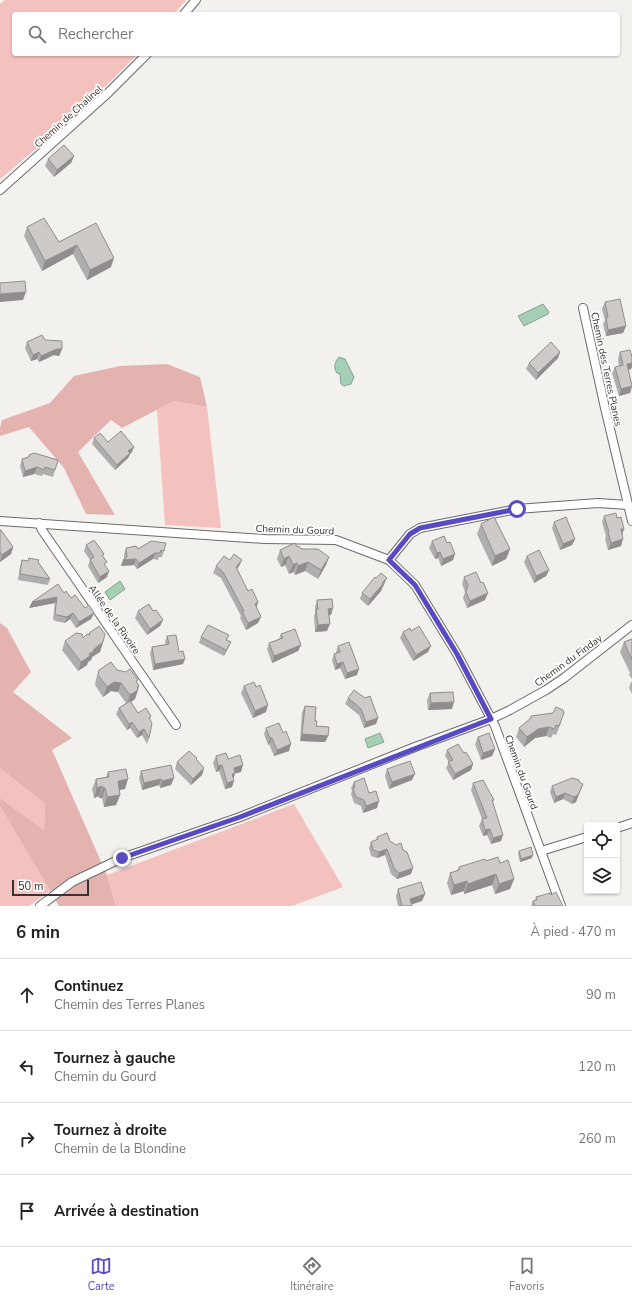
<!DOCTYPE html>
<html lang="fr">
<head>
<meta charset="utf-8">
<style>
  body { margin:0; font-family:"Nunito Sans",sans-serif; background:#f2f2f2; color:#222 }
  .controls { position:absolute; right:12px; bottom:12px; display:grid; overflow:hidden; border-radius:4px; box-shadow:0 1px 3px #0004 }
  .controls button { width:36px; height:36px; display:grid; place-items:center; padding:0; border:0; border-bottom:1px solid #e0e0e0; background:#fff; color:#222; font:20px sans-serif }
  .scale { position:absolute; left:12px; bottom:10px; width:77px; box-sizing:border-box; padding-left:4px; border:2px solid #353433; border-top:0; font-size:11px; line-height:14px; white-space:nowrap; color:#353433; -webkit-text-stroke:3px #fffefc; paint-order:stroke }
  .stop { position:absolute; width:12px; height:12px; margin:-9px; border:3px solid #584ac2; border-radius:50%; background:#fff }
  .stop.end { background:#584ac2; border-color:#fff; box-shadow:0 1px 4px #0008 }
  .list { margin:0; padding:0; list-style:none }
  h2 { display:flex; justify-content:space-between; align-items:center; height:52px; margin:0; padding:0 16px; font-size:17px }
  h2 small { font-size:13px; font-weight:400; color:#767676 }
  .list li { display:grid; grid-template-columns:26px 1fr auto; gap:12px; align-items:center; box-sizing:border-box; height:72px; padding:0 16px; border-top:1px solid #e0e0e0 }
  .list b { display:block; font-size:15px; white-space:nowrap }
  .list p { margin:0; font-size:13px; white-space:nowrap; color:#767676 }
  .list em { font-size:13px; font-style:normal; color:#767676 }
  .icon { flex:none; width:22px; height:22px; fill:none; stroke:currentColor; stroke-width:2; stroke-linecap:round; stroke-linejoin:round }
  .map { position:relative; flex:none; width:632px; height:906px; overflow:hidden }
  .search { position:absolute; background:#fff; box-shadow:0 1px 3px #0004; left:12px; right:12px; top:12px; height:44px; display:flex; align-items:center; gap:10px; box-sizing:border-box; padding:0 14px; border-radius:4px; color:#767676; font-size:15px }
  .sheet { height:340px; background:#fff }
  nav { display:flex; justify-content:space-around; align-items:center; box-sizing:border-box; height:56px; border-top:1px solid #e0e0e0; background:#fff; font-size:11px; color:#767676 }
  nav a { display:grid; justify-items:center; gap:2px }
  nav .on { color:#584ac2 }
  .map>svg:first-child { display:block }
  .green { fill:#f3c1be }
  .forest { fill:#e5b3af }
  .water { fill:#a6d0b5; stroke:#84a18e }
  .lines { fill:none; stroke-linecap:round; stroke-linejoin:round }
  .minor-casing { stroke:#6c6b69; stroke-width:10 }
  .minor { stroke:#fff; stroke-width:8 }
  .wall { fill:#b0aeac }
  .shaded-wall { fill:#908d8c }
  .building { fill:#cdcac8; stroke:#908d8c }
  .route { stroke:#584ac2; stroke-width:5 }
  .labels { text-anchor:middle; stroke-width:3.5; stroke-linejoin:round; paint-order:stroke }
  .street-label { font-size:10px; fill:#353433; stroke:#fffefc }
</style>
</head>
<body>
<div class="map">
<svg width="632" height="906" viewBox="0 0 632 906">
  <rect width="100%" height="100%" fill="#f2f1ee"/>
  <!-- green -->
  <g class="green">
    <path d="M5,0H186L174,14H14V54H138L76,115L0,179V4Z"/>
    <path d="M174,401L207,407L221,528L165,525L157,410Z"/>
    <path d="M0,768L45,804L44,830L0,798Z"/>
    <path d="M294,804L343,887L292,906H116L107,875Z"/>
    <path d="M0,806L50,891L29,906H0Z"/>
  </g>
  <!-- forest -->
  <g class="forest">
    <path d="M167,364L200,377L207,407L174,401L122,428L111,420L78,452L115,515L86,514L64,468L29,427L0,436V428L2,420L50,403L74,376L120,366Z"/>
    <path d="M0,623L7,628L31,672L13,692L72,738L52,750L107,875L116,906H59L0,806V798L44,830L45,804L0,768Z"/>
  </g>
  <!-- water -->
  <g class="water">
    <path d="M543,304L549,312L548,314L524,326L518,316Z"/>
    <path d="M339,357L345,359L354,377L351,384L344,386L341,384L340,374L337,373C333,367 335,362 339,357Z"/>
    <path d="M120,581L125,589L110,600L105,592Z"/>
    <path d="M380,733L384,742L368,748L365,739Z"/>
  </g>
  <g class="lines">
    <defs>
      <g id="minor">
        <path d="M184,14L196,0"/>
        <path d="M0,190L108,93L147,54"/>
        <path d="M583,308L605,408L632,521"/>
        <path d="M0,521L265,539L336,540L389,560L415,585L457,654L495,726L561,906"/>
        <path d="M39,523L42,530L176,725"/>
        <path d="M389,560L410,534L420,528L517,509L598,503L628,505"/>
        <path d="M617,828L632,823"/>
        <path d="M541,851L587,837"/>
        <path d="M40,906L72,882L122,858L240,817L415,747L491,719L510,710L546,690L564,678L632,625"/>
      </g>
    </defs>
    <!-- minor casing -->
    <use href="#minor" class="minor-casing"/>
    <!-- minor -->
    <use href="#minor" class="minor"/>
  </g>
  <!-- wall -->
  <g class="wall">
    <path d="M74,156L71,163L54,177L45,166L48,159Z"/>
    <path d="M96,223L111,267L87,280L73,254L42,271L24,236L27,227L59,242Z"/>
    <path d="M605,302L626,326L623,333L606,336L603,324L605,320L602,309Z"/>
    <path d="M45,340L62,349L59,356L54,355L39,362L37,359L31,361L25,348L27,342Z"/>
    <path d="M560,352L558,358L536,380L526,369L529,363Z"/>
    <path d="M620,352L632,357V366L631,369L628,370L632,386L630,393L619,396L612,373L615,367L619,366L618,359Z"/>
    <path d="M94,438L108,442L132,452L130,454L128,458L115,470L92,444Z"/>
    <path d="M29,455L55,470L53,477L43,474L42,476L34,474L23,477L20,466L22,459L28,457Z"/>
    <path d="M604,516L622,534L621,546L608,550L605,539L606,536L602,522Z"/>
    <path d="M554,522L575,539L572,545L560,550L552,528Z"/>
    <path d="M481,524L510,549L506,559L492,566L477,534Z"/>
    <path d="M0,530L13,547L11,554L0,562Z"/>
    <path d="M151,541L164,551L162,557H159L158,560L153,559L137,569L134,565L121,566L124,559V554L126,548L138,549Z"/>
    <path d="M432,541L453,560L441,566L438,558L435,559L429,548Z"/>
    <path d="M86,545L104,554L103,556L107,577L98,583L88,566L90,560L84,551Z"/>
    <path d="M297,547L329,557L326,565L318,579L305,571L295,575L293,572L289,574L285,565L281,567L277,559L280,550Z"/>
    <path d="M527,556L549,570L546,576L534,583L524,562Z"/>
    <path d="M22,560L38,562L50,579L48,585L18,580L20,566Z"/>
    <path d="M230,560H242L239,566L237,569L248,591L258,602L256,608L258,623L246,630L240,618L241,616L221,578L213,573L216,566Z"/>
    <path d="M464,577L485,600L467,608L463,598L465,592L462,584Z"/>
    <path d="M384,585L382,587L381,591L368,606L360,599L362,593Z"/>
    <path d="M64,593L85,608L94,613L91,619L76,628L70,619L65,623L55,621L53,619L55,603L29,608Z"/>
    <path d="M317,600L331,615H329L327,631L315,632L314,616L315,613V607Z"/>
    <path d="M138,611H153L163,620L160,626L147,635L135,618Z"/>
    <path d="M411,631L428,652L413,661L400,638L403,632Z"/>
    <path d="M89,633L103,642L100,652L92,657L91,660L88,662L87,665L78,671L62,650L65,641L83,638L89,634Z"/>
    <path d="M281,634L301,645L298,651L272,663L267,649L269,643L279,639Z"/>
    <path d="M229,635L227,640L231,642L224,656L199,643L201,637Z"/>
    <path d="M167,636L179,652L183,664L153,670L150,653L152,647L166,645L165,642Z"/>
    <path d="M632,639V679L629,675L630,673L620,652L624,642Z"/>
    <path d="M338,646L357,675L345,679L340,668L335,670L332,660L334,654L336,653V652Z"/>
    <path d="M99,670H117L137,683L139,686L135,699L131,702L138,713L151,716L150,720L149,738L147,744L142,735L137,738L130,728L127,730L116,714L119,708L126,703L118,692L111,691L103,697L95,685L96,679Z"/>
    <path d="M631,682H632V694L629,688Z"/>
    <path d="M244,686L256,687L266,712L253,718L241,693Z"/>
    <path d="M430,693L452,709L428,710L427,700Z"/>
    <path d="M348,698L378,718L376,724L364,728L359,715L345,704Z"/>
    <path d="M305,706L315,721L316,726L328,736L325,742L300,741L302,712Z"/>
    <path d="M531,716L561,723L556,735L553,734L551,738L546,736L535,738L524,747L516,737L519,728L530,719Z"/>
    <path d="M266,728L289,751L274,756L269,744L268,745L264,734Z"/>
    <path d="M478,737L495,749L492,756L481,760L475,744Z"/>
    <path d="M447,750L464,753L473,764L471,770L453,780L446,768L449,762L445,756Z"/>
    <path d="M216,756L228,759L241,772L235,773L232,787L225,789L219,771L216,772L213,763Z"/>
    <path d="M197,758L196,760L204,768L202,775L191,785L175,769L177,762Z"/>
    <path d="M171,765V785L160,788L159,785L142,790L139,778L141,771Z"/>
    <path d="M387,769L412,780L389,789L385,776Z"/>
    <path d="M108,772L125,789L119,790L120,795L116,805L104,807L102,798H99V796L94,798L92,789L96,779L106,777Z"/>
    <path d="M354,782L369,793L377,808L363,813L361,806L354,803L351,794L352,791L351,788Z"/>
    <path d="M579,782L576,802L572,804L563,799L554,803L550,792L552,786Z"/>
    <path d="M473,783L494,800L493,802L501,841L491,844L487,835L483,836L479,826L482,819L471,790Z"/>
    <path d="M377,837L390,841L411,874L397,879L391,874L385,855L377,858L371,856L369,848L371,842L376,840Z"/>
    <path d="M519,851L532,858L520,862L518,854Z"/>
    <path d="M486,861L500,863L514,879L510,889L495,894L492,885L464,894V891L451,895L447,883L450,873L457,871L459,867Z"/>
    <path d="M398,889L425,894L422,901L411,904L412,906H398L396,896Z"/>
    <path d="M551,895L563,906H531L533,901H535L536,897Z"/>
  </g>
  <!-- shaded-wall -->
  <g class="shaded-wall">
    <path d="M74,156L71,163L54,177L57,170Z"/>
    <path d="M77,245L73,254L42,271L45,261Z"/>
    <path d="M114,258L111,267L87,280L90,270Z"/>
    <path d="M26,292L23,300L0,302V294Z"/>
    <path d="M626,326L623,333L606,336L608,330Z"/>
    <path d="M57,349H62L59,356L54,355L39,362L41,356Z"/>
    <path d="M39,352L37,359L31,361L33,355Z"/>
    <path d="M560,352L558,358L536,380L538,373Z"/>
    <path d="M632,363V366L631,369L625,371L627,364Z"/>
    <path d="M632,386L630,393L619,396L621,389Z"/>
    <path d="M134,447L132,452L130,454L128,458L115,470L117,465L128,451Z"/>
    <path d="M37,467L34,474L23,477L25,471Z"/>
    <path d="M621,529H624L622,535Z"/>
    <path d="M575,539L572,545L560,550L563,544Z"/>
    <path d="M623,539L621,546L608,550L611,543Z"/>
    <path d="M13,547L11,554L0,562L2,555Z"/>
    <path d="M510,549L506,559L492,566L495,556Z"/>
    <path d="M440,552L438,558L435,559L437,553Z"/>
    <path d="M155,553L153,559L137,569L139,563Z"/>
    <path d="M455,554L453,560L441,566L443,559Z"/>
    <path d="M289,556L285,565L281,567L284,559Z"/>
    <path d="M329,557L326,565L318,579L321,570Z"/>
    <path d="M136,559L134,565L121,566L123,560Z"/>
    <path d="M242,560L239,566L234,574L236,567Z"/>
    <path d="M308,562L305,571L295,575L298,566Z"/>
    <path d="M297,563L293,572L289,574L293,565Z"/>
    <path d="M549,570L546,576L534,583L536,576Z"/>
    <path d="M109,571L107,577L98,583L100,577Z"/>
    <path d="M387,578L381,591L368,606L370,599Z"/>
    <path d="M488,593L485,600L467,608L470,601Z"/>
    <path d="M57,597L55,603L29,608L32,602Z"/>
    <path d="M258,602L256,609L255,604Z"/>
    <path d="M333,608L331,615H326L328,609Z"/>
    <path d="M73,613L70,619L65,623L67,617Z"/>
    <path d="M94,613L91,619L76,628L79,622Z"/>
    <path d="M261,617L258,623L246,630L248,623Z"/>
    <path d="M163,620L160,626L147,635L150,629Z"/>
    <path d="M330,624L327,631L315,632L318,625Z"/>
    <path d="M103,642L100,652L92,657L91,660L88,662L87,665L78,671L81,662L93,650Z"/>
    <path d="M231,642L224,656L226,650Z"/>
    <path d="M301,645L298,651L272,663L274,656Z"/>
    <path d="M431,646L428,652L413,661L416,655Z"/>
    <path d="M185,659L183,664L153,670L155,664Z"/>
    <path d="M343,662L340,668L335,670L337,664Z"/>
    <path d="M359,669L357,675L345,679L347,673Z"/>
    <path d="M114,682L121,683L118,692L111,691L103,697L107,687Z"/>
    <path d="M139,686L137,691L138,690L135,699L127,705L130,695L137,687Z"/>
    <path d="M454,702L452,709L428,710L431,703Z"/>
    <path d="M268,705L266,712L253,718L255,711Z"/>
    <path d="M378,718L376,724L364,728L366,722Z"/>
    <path d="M132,722L130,728L127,730L129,724Z"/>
    <path d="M549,727L546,736L535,738L524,747L527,737L538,729Z"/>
    <path d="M144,729L142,735L137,738L139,732Z"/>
    <path d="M302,734L328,736L325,742L300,741Z"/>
    <path d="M270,738H272L269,744L268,745Z"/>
    <path d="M291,744L289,751L274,756L277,750Z"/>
    <path d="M495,749L492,756L481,760L483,753Z"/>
    <path d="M473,764L471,770L453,780L455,774Z"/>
    <path d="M222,765L219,771L216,772L218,766Z"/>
    <path d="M243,765L241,772L233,774L235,773L233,780L230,781L234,768Z"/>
    <path d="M204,768L202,775L191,785L193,779Z"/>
    <path d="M415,774L412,780L389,789L392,782Z"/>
    <path d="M174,778L171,785L160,788L162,781Z"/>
    <path d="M128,779L125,789L114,791L118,781Z"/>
    <path d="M161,779L159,785L142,790L144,783Z"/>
    <path d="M234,781L232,787L225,789L227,783Z"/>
    <path d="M583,784L576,802L572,804L574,797Z"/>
    <path d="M102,786L99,796L94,798L97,788Z"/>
    <path d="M103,788H105L102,798H99Z"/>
    <path d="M565,793L563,799L554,803L556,797Z"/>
    <path d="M120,795L116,805L104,807L107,797Z"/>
    <path d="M379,801L377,808L363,813L366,806Z"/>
    <path d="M490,829L487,835L483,836L485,830Z"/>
    <path d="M503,835L501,841L491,844L493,838Z"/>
    <path d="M387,849L385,855L377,858L379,852Z"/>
    <path d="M533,855L532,858L520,862L521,859Z"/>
    <path d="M413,868L411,874L397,879L399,873Z"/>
    <path d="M496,874L492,885L464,894L468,884Z"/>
    <path d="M514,879L510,889L495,894L499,884Z"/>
    <path d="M467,881L464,891L451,895L454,885Z"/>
    <path d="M425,894L422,901L407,906L410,899Z"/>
  </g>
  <!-- building -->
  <g class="building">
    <path d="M64,145L74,156L57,170L48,159Z"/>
    <path d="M44,218L59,242L96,223L114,258L90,270L77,245L45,261L27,227Z"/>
    <path d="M25,281L26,292L0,294V283Z"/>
    <path d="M620,299L626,326L608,330L606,317H608L605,302Z"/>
    <path d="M42,335L45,340L62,341V349H57L41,356L39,352L33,355L27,342Z"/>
    <path d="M551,342L560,352L538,373L529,363Z"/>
    <path d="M630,350L632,357V363L627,364L632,386L621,389L615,367L623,365L620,352Z"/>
    <path d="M121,431L134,447L128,451L130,453L117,465L94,438L100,433L108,442Z"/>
    <path d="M34,453L58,460L55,470L45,467L44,470L37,467L25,471L22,459L29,457V455Z"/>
    <path d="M616,513L617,518L621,517L624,529H621L623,539L611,543L608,532H609L604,516Z"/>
    <path d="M494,517L510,549L495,556L481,524Z"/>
    <path d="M566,517L575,539L563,544L554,522Z"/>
    <path d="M0,530H1L13,547L2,555L0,552Z"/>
    <path d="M444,536L447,543L450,542L455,554L443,559L440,552L437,553L432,541Z"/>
    <path d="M94,540L104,554L102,555L107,562L104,564L109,571L100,577L90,560L94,557L86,545Z"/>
    <path d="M151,541L166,543L164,551L161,550L160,553H155L139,563L136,559L123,560L127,557L126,548L136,546L138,549Z"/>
    <path d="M295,543L297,547L299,546L301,549H318L329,557L321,570L308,562L298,566L297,563L293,565L289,556L284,559L280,550Z"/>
    <path d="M539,550L549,570L536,576L527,556Z"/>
    <path d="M234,554L242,560L236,567L248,591L252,589L258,602L255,604L261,617L248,623L242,611H244L223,572L216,566L224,556L230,560Z"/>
    <path d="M29,558L39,560L38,562L50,579L20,574L22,560L28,561Z"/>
    <path d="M476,572L481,583L483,582L488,593L470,601L466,592L468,585L464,577Z"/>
    <path d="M381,573L387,578L382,583L383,584L370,599L362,593L375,577L376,578Z"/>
    <path d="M58,584L64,593L66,591L71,598L75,595L85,608L89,605L94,613L79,622L73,613L67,617L57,615L55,613L57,597L32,602Z"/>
    <path d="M332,599L333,608L328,609L330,624L318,625L316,609H318L317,600Z"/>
    <path d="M149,604L153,611L156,610L163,620L150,629L138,611Z"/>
    <path d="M208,625L229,635L226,640L231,642L226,650L201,637Z"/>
    <path d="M99,626L105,634L103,642L93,650L94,651L89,654L90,656L81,662L65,641L76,633L82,634L83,638L87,634L90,635L89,633Z"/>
    <path d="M419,626L431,646L416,655L403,632L410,628L411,631Z"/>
    <path d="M295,629L301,645L274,656L269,643L283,638L281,634Z"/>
    <path d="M176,635L179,652L183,651L185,659L155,664L152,647L169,644L167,636Z"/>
    <path d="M632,639V660L624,642Z"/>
    <path d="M349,642L359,669L347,673L343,662L337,664L334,654L340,652L338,646Z"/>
    <path d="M111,662L117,670L126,672L130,669L138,680L136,681L139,686L137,687L138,690L130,695L121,683L114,682L107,687L98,675L99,670Z"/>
    <path d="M254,682L256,687L260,685L268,705L255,711L244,686Z"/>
    <path d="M354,690L365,698L370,696L378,718L366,722L361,709L348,698Z"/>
    <path d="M453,692L454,702L431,703L430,693Z"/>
    <path d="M130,701L138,713L146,708L151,716L149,718L152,723L149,738L144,729L139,732L132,722L129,724L119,708Z"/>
    <path d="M305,706L316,707L315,721H317L316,726L329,727L328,736L302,734Z"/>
    <path d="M556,707L563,710L564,713L559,726L556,725L554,729L549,727L538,729L527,737L519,728L531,718V716L553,713Z"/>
    <path d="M279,723L283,733L286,731L291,744L277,750L272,738H270L266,728Z"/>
    <path d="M489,733L495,749L483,753L478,737Z"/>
    <path d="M458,744L464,753L466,752L473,764L455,774L448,762L453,760L447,750Z"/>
    <path d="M189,751L197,758L196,759L204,768L193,779L177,762Z"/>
    <path d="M226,753L228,759L240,755L243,765L234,768L235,773L232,774L234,781L227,783L222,765L218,766L216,756Z"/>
    <path d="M410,761L415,774L392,782L387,769Z"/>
    <path d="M171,765L174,778L162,781L161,779L144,783L141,771Z"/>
    <path d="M126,769L128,779L118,781L120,795L107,797L105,788H103L102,786L97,788L96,779L109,777L108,772Z"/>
    <path d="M364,778L369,793L376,791L379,801L366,806L364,800L356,797L353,788L355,787L354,782Z"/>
    <path d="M572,778L579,780V782L583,784L578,795L574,797L565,793L556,797L552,786Z"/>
    <path d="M483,780L494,800H492L503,835L493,838L490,829L485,830L482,819L487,818L473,783Z"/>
    <path d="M387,833L390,841L396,845L401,843L403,850L407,852L413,868L399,873L394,868L387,849L379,852L373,850L371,842L378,839L377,837Z"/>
    <path d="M531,847L533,855L521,859L519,851Z"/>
    <path d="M498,857L500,863L508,860L514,879L499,884L496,874L468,884L467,881L454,885L450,873L459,870V867L485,859L486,861Z"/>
    <path d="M421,882L425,894L410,899L412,906H402L398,889Z"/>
    <path d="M556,892L563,906H535L533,901L537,900L536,897L550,893L551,895Z"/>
  </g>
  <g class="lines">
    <!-- route -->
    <path class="route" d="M122,858L240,817L491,719L457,654L415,585L389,560L410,534L420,528L517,509"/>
  </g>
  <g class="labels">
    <!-- street labels -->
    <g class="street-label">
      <text transform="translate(68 116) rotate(-42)" y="4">Chemin de Chalinel</text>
      <text transform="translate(607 369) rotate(78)" y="4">Chemin des Terres Planes</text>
      <text transform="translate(295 529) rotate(2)" y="4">Chemin du Gourd</text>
      <text transform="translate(115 619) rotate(55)" y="4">Allée de la Rivoire</text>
      <text transform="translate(568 660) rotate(-36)" y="4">Chemin du Finday</text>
      <text transform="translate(522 772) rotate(70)" y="4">Chemin du Gourd</text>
    </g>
  </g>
</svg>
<div class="controls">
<button><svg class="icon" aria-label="locate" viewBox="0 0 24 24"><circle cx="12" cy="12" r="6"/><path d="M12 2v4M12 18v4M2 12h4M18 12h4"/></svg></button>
<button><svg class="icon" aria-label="layers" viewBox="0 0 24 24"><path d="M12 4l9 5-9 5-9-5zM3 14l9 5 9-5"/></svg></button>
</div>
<div class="scale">50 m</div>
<div class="stop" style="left:517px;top:509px"></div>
<div class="stop end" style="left:122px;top:858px"></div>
<div class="search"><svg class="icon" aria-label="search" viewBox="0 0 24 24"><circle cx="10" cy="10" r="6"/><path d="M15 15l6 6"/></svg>Rechercher</div>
</div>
<section class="sheet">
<h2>6 min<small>À pied · 470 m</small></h2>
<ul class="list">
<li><svg class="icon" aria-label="ahead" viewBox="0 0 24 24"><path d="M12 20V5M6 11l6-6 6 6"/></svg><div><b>Continuez</b><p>Chemin des Terres Planes</p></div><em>90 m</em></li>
<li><svg class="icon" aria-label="left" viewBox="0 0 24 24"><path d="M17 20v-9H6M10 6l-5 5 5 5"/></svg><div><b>Tournez à gauche</b><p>Chemin du Gourd</p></div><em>120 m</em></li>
<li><svg class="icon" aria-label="right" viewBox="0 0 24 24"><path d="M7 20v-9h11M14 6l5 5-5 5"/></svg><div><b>Tournez à droite</b><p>Chemin de la Blondine</p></div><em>260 m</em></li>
<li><svg class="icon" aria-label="arrive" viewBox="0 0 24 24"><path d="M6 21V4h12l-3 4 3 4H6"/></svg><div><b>Arrivée à destination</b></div></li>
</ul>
</section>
<nav>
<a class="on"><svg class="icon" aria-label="map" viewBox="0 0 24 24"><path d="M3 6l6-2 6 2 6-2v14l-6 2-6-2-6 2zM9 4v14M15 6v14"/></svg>Carte</a>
<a><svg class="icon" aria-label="directions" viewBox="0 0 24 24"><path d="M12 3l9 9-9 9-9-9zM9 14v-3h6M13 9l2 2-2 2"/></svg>Itinéraire</a>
<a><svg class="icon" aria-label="saved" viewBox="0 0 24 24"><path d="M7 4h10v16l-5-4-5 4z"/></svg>Favoris</a>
</nav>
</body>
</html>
